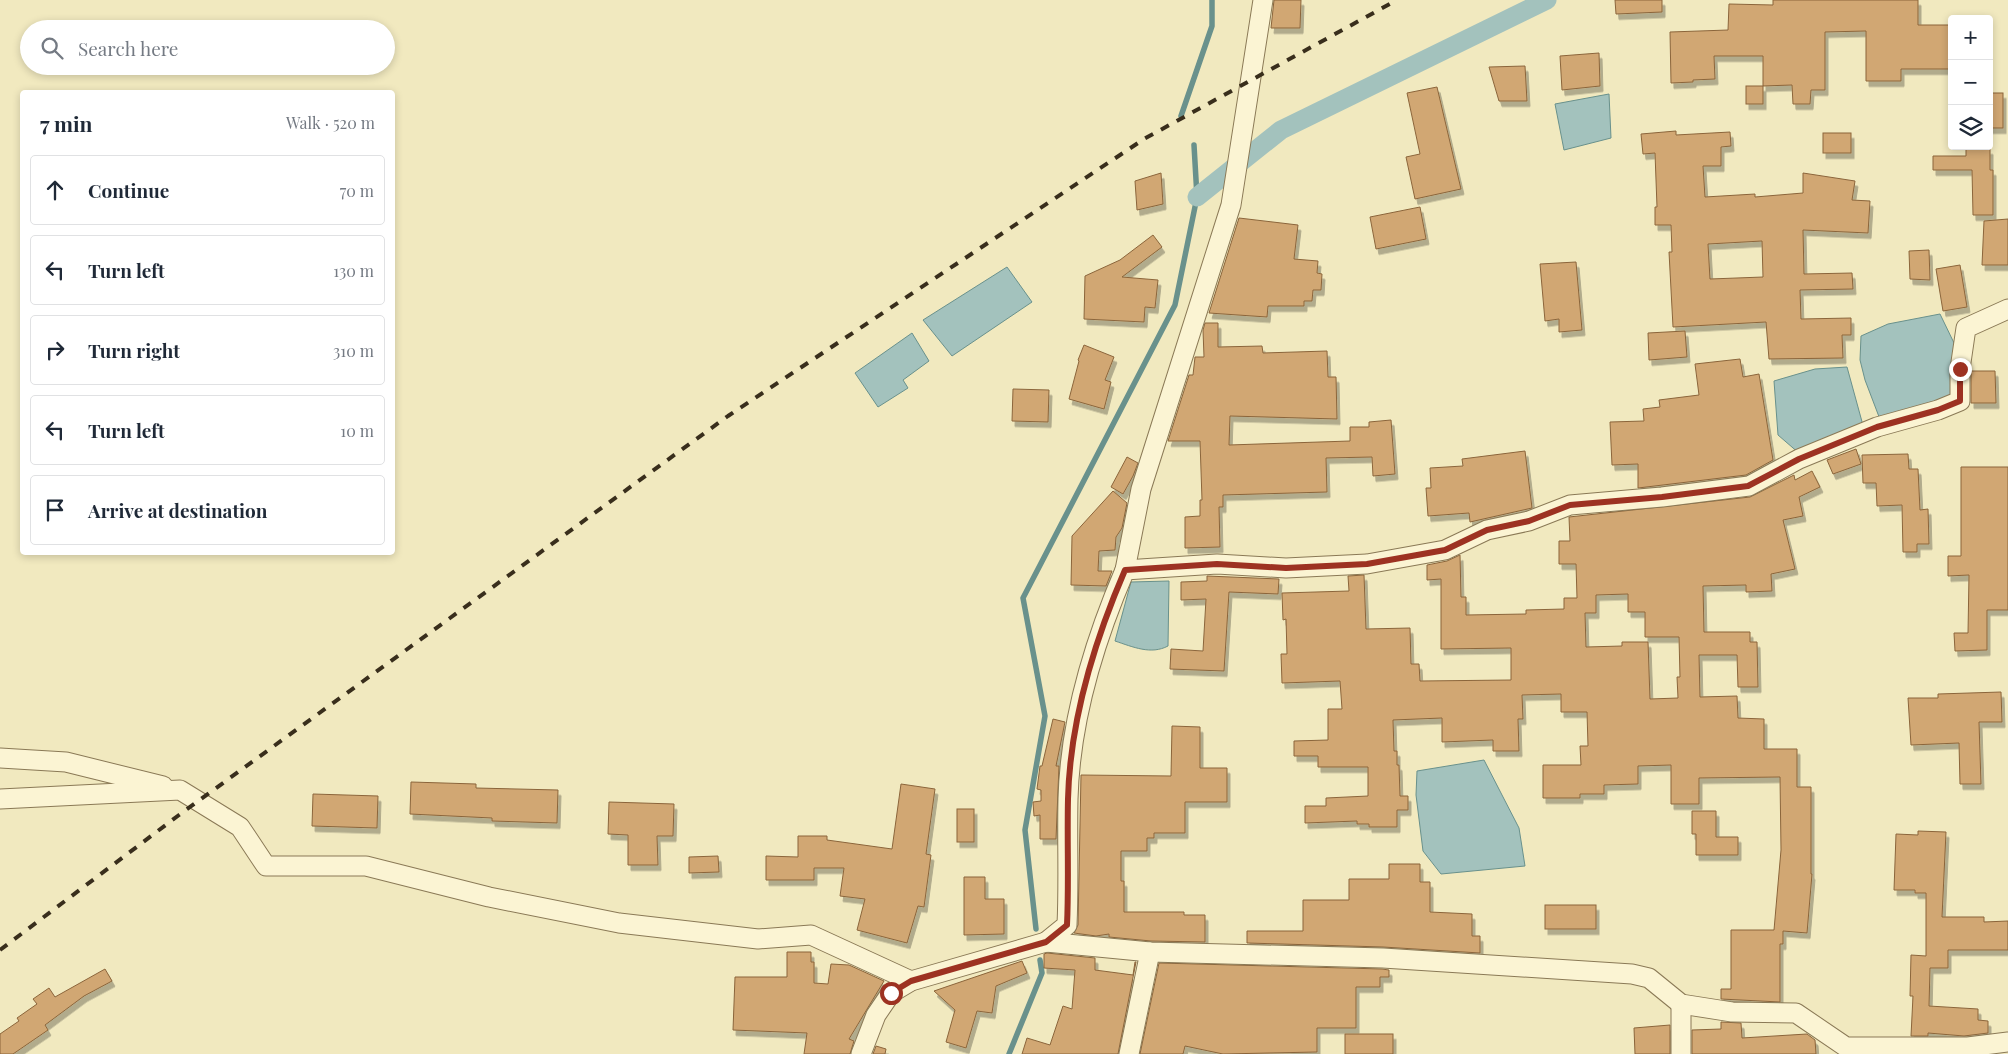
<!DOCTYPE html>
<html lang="en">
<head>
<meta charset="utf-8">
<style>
  body { margin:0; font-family:"Playfair Display",serif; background:#f2f2f3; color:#1f2937 }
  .controls { position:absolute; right:15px; top:15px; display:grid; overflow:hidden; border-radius:5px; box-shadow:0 2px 8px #0003 }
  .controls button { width:45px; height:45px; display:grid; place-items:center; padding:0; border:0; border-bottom:1px solid #e0e1e3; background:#fff; color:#1f2937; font:25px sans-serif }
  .stop { position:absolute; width:15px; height:15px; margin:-11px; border:4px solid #9d3222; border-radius:50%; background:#fff }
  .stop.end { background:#9d3222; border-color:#fff; box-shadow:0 1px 5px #0008 }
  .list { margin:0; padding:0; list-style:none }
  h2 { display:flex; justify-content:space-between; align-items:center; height:65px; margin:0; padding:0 20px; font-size:21px }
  h2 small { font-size:16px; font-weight:400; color:#747a83 }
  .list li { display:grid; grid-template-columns:32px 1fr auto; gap:15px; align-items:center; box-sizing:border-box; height:70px; margin:0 10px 10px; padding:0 10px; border:1px solid #e0e1e3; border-radius:5px }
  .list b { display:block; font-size:19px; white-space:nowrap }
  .list em { font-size:16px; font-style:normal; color:#747a83 }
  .icon { flex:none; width:28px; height:28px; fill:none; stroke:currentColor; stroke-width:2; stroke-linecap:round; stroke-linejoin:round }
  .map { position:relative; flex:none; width:2008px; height:1054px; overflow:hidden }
  .search { position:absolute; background:#fff; box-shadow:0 2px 8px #0003; left:20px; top:20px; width:375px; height:55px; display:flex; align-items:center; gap:12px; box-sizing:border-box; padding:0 18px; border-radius:28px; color:#747a83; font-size:19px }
  .panel { position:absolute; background:#fff; box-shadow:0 2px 8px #0003; left:20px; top:90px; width:375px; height:465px; border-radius:5px }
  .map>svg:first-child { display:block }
  .water { fill:#a3c2bd; stroke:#69918c }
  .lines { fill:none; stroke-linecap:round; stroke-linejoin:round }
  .stream { stroke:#69918c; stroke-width:5.5 }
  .canal { stroke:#a3c2bd; stroke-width:19 }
  .building { fill:#d1a773; stroke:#8b653b; fill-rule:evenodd; filter:url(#shadow) }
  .street-casing { stroke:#8a7956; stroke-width:21 }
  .street { stroke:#fbf4d3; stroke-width:19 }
  .rail { stroke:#392e1c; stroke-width:4; stroke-dasharray:9 9; stroke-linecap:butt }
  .route { stroke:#9d3222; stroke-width:6 }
</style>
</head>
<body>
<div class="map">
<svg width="2008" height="1054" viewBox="0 0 2008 1054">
  <defs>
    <filter id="shadow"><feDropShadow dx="3" dy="5.5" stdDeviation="0" flood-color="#0004"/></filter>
  </defs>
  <rect width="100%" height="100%" fill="#f1e9bf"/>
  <!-- water -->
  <g class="water">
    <path d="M1609,94L1611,138L1564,150L1555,104Z"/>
    <path d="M1007,267L1032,302L952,356L923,320Z"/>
    <path d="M1940,314L1955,345L1953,401L1881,422L1865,380L1860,360L1861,336L1888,324Z"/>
    <path d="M912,333L929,361L903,380L908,388L878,407L855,373Z"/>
    <path d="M1847,367L1864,429L1800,454L1778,435L1774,381L1815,369Z"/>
    <path d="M1169,581L1168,646C1151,655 1133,647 1115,641L1131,582Z"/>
    <path d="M1484,760L1519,828L1525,866L1441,874L1423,851L1416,795L1417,771Z"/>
  </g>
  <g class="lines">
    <!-- stream -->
    <g class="stream">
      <path d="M1181,116L1212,26V0"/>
      <path d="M1036,929L1025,830L1045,716L1023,598L1175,305L1197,197L1194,145"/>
      <path d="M1009,1054L1042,973L1040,960"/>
    </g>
    <!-- canal -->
    <path class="canal" d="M1197,197L1281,130L1547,0"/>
  </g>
  <!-- building -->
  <g class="building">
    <path d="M1274,0H1301L1300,28H1271Z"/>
    <path d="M1615,0H1662V12L1616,14Z"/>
    <path d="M1773,0H1918V25H1952V69H1901V81H1866V31L1825,32V90H1811L1810,104H1793L1792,85L1763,86V56H1714L1715,79L1693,80V82L1671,83L1670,32L1728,30L1729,4L1773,5Z"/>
    <path d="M1599,53L1600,86L1562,90L1560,56Z"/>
    <path d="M1525,66L1527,101H1499L1489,67Z"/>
    <rect x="1746" y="86" width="17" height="18"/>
    <path d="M1437,87L1461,189L1415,199L1406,157L1420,154L1407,93Z"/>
    <rect x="1989" y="93" width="14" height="35"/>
    <path d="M1676,131V135L1730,132L1731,146L1721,147V166H1703L1705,197L1755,194V197L1803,193V173L1855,181L1852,200L1870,201L1868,233L1803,230L1804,274L1852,273L1853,289L1800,290L1801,319L1851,318V335H1842L1843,358L1769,359L1766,322L1673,327L1669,252H1672L1671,225H1655V207H1657L1655,153L1643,154L1641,134ZM1762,241L1763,277L1710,279L1708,244Z"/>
    <rect x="1823" y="133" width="28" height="20"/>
    <path d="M1966,149H1990V170H1993V215H1973L1972,170H1933V156H1966Z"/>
    <path d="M1161,173L1163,204L1137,210L1135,181Z"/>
    <path d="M1420,207L1426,239L1376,249L1370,217Z"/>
    <path d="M1239,218L1298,225L1294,259L1318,261L1317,273L1322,274L1321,290H1313L1312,301H1304V306H1268L1267,317L1209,313Z"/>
    <path d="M2008,219V265H1982L1984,221Z"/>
    <path d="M1153,235L1162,247L1122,277L1158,280L1155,308L1145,307L1144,322L1084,319L1085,276L1120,260Z"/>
    <path d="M1929,250L1930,280L1910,279L1909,251Z"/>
    <path d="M1576,262L1582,330L1559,332V319L1545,321L1540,264Z"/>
    <path d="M1960,265L1967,307L1943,311L1936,269Z"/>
    <path d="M1205,323H1218V347L1262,346L1263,353L1327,351L1328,377H1336L1337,419L1230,416L1229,445L1350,441V427H1369V422L1391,420L1395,474L1373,476L1372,457L1326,458L1327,492L1223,495V507H1219L1220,547L1185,548V517L1200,516V500H1202L1200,441H1168L1189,375H1193L1195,357H1204L1203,330Z"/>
    <path d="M1685,331L1687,357L1649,360L1648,333Z"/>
    <path d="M1084,345L1114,357L1105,380L1111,382L1104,409L1069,399L1079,361L1078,360Z"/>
    <path d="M1740,359L1743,377L1759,374L1773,460L1746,475L1638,488V464L1612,465L1610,422L1644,421L1643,409L1660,407L1659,400L1699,395L1695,364Z"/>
    <path d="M1971,371H1995L1996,403H1971Z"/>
    <path d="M1013,389L1049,390L1048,422L1012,421Z"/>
    <path d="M1856,449L1861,464L1833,474L1827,460Z"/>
    <path d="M1525,451L1532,508L1470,522L1469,513L1428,516L1426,488H1431L1430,468L1463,466L1462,459Z"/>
    <path d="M1908,454L1909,469H1918L1920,510L1928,509L1929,544H1917V552H1903L1902,505L1877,506L1876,483H1863L1862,455Z"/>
    <path d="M1127,457L1138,463L1133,476L1123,494L1111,487Z"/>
    <path d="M1961,467H2008V610H1987V650L1955,651L1954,633H1968L1969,575L1948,576V556H1961Z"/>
    <path d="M1812,471L1820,487L1799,497L1803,516L1783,520L1795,569L1771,574L1772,591L1746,592V585L1703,586L1704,632H1750V642H1757L1758,687H1738L1737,655H1699L1700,697L1737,696L1738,718L1764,719V749H1797V787H1811V874H1812L1807,933L1783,931V944H1780V1002L1721,999V989H1731V930H1774L1781,850L1780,777L1699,778V804H1671V765L1638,766V784L1604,785V794H1580V798H1543V765H1581L1580,746H1588L1587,712H1561V694L1522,695L1523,719H1518L1519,751H1493V740L1442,742V718L1393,720L1394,751H1397V765H1399L1400,796H1408V810H1397V827H1369V824H1357V821L1305,823V806H1326V798L1368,796V767H1318V756H1294V741L1328,740V709H1342L1340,681L1282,683L1281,654H1287L1286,619L1283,620L1282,593L1349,591L1348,576L1364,575L1366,629L1410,628L1411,664H1419L1420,681L1511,680V648L1441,649V579L1427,580V565L1447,561L1460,555L1461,597H1466V615L1526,614V610L1564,609V598H1577L1576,564H1559V541H1570L1569,517L1750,497L1794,475L1795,480ZM1628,594V612H1645V637H1679L1680,677H1677L1678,698L1650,699L1648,642H1622V646L1586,647L1585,613H1596V595Z"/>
    <path d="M1113,491L1127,503L1122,528L1116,537L1115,550L1099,551L1098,571H1112L1106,586L1071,585L1072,536Z"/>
    <path d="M1207,576L1279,579L1278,594L1229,592L1224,671L1170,669L1171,649L1203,651L1206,599L1181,600V582L1207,581Z"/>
    <path d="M2001,692L2002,722H1979L1981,784H1960L1959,743L1911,745L1908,698H1938V694Z"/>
    <path d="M1053,719L1065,722L1056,766H1059L1056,839H1040V815L1034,816L1033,802L1041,801V790L1037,789L1040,766H1042Z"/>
    <path d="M1172,726L1200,727V768H1227V802H1185V833H1154V838H1147V851H1121V881H1124V912H1184V915H1205V942L1151,941L1109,937V934L1096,936L1074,933L1078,925L1081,775L1171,776Z"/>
    <path d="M411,782L476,784V788L558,790L557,823L492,821V818L410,814Z"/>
    <path d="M901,784L935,789L926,854L931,855L924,907L918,906L907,943L857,930L865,899L840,896L844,868H814V880H766V856L798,857V836H827V840L892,849Z"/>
    <path d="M313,794L378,796L377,828L312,826Z"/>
    <path d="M609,802L674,804L673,836H657L658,865H628V835L608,834Z"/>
    <rect x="957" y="809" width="17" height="33"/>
    <path d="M1692,811H1716V837H1738V855H1696V834H1692Z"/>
    <path d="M1918,831L1946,832L1942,917H1984V922L2008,921V950H1948V968H1930L1929,1006L1978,1009V1020L1988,1021V1033L1964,1036L1928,1033V1036H1911L1913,996H1910L1911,955L1926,956V893H1915V890H1894L1896,834L1918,835Z"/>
    <path d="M718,856L719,872L689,873V857Z"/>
    <path d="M1389,864H1420V882H1430V912L1472,914V936H1480V953L1383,947L1247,943V931H1303V900H1349V879H1389Z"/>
    <path d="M964,877H985V899H1004V934L964,935Z"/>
    <rect x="1545" y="905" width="51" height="24"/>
    <path d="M787,952H811V962H814V983L828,984L831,964L849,965L884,981L849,1039L854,1041L850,1054H804L807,1033L733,1030L735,977H787Z"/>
    <path d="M1047,953L1095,958V970L1133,975L1135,962H1136L1118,1054H1022L1027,1038L1050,1045L1063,1006L1072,1009L1075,970L1044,968V954Z"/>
    <path d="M1022,961L1027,973L996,986L992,1013L977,1011L966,1048L946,1042L955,1010L934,991Z"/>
    <path d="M1159,963L1382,969L1389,970V977H1380V987H1356V1028H1317V1052L1223,1054L1185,1046L1183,1054H1140Z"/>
    <path d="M105,969L112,981L84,996L45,1025L48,1030L13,1054H0V1034L19,1021L17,1018L37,1004L33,999L49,988L55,997Z"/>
    <path d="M1721,1022L1741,1023L1742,1038L1807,1034L1815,1040L1816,1054H1692V1030L1721,1029Z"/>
    <path d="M1670,1025V1054H1635L1634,1028Z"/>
    <rect x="1345" y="1034" width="48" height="20"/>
    <path d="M876,1046L886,1049L885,1054H873Z"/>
  </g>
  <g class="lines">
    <defs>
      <g id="street">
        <path d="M2008,309L1966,328L1960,369V401L1938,410L1877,427L1799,459L1749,486L1662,497L1570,505L1529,521L1487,530L1445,550L1367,564L1286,568L1217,564L1125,570C1094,642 1070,719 1068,799C1067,841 1069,883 1067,925L1046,942L1150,952L1383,958L1632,974L1649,978L1681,1004L1732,1012L1796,1013L1846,1047H1968L2008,1042"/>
        <path d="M1125,570L1141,489L1231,205L1263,0"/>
        <path d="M0,758L66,762L163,786"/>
        <path d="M0,799L180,790L240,827L266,866H366L489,897L619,923L758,939L811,935L911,981"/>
        <path d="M861,1054L876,1015L891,993L911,981L1046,942"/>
        <path d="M1129,1054L1150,952"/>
        <path d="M1681,1054V1004"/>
      </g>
    </defs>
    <!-- street casing -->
    <use href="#street" class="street-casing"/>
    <!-- street -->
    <use href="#street" class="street"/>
    <!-- rail -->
    <path class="rail" d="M0,950L179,815L728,416L1144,139L1397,0"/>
  </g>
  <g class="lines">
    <!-- route -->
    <path class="route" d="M891,993L911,981L1046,942L1067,925C1069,883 1067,841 1068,799C1070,719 1094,642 1125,570L1217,564L1286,568L1367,564L1445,550L1487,530L1529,521L1570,505L1662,497L1748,486L1799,459L1877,427L1938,410L1960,401V369"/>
  </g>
</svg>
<div class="controls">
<button>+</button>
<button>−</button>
<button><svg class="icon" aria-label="layers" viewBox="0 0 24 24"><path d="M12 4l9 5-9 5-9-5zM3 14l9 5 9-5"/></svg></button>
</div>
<div class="stop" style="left:891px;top:993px"></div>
<div class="stop end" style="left:1960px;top:369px"></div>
<div class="search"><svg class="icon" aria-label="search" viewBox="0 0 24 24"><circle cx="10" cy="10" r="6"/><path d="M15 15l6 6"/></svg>Search here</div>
<section class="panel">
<h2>7 min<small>Walk · 520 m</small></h2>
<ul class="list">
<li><svg class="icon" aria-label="ahead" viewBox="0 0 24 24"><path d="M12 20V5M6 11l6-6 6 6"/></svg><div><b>Continue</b></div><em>70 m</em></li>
<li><svg class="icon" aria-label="left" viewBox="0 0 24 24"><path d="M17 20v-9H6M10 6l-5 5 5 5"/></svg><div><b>Turn left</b></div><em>130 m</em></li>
<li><svg class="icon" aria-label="right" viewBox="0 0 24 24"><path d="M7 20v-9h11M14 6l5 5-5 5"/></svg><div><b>Turn right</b></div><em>310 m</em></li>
<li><svg class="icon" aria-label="left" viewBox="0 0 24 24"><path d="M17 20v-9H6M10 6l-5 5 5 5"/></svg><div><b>Turn left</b></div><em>10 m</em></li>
<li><svg class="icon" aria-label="arrive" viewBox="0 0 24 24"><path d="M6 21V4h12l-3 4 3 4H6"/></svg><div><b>Arrive at destination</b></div></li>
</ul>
</section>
</div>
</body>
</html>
